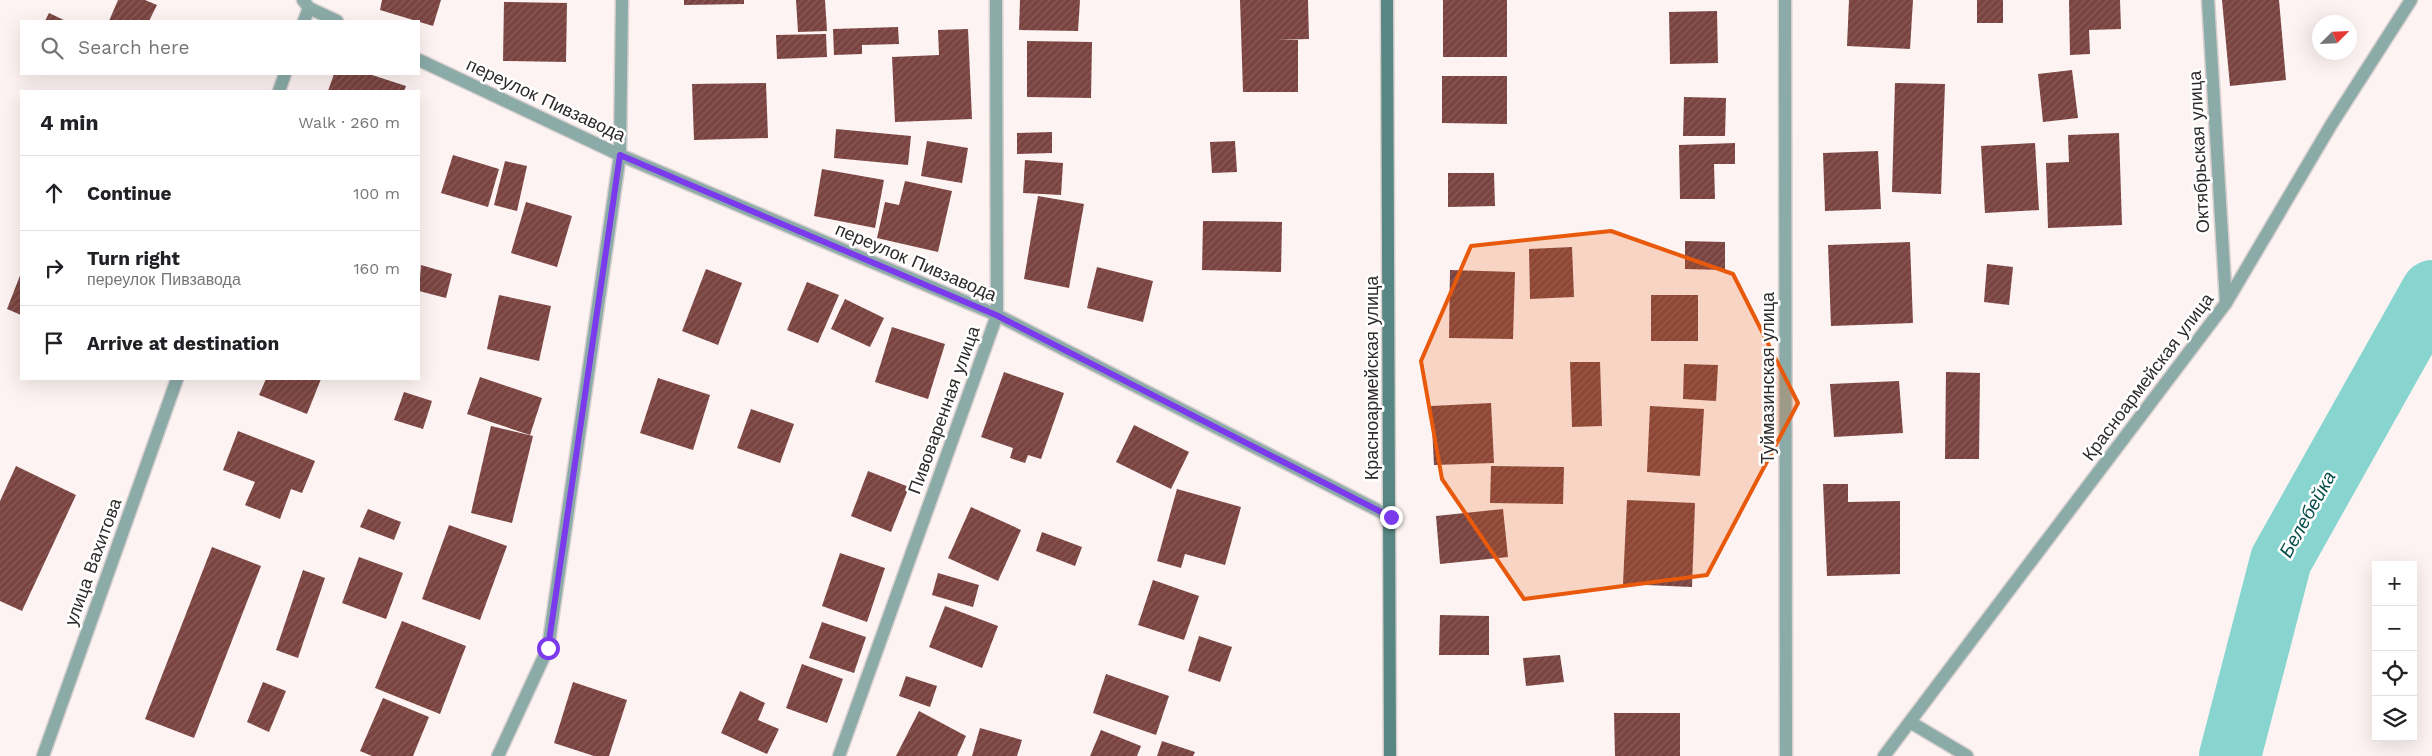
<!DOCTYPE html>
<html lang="en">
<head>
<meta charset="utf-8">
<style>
  body { margin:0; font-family:"Work Sans",sans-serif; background:#f2f2f2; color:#202124 }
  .controls { position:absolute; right:15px; bottom:15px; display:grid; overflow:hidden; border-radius:0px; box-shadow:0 5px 20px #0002 }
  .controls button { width:45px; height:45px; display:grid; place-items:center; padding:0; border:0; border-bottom:1px solid #e0e0e0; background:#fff; color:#202124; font:25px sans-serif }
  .compass { position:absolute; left:2312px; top:15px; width:45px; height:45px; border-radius:50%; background:#fff; box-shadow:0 5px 20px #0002; rotate:66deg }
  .stop { position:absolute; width:15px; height:15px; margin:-11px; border:4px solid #7c3aed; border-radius:50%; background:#fff }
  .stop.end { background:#7c3aed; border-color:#fff; box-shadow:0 1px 5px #0008 }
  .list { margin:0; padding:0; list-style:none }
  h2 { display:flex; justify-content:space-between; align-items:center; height:65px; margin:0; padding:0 20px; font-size:21px }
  h2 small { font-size:16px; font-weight:400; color:#757577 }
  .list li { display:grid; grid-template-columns:32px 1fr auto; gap:15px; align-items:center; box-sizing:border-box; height:75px; padding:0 20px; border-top:1px solid #e0e0e0 }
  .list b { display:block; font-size:19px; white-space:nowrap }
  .list p { margin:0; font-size:16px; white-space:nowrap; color:#757577 }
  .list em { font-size:16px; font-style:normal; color:#757577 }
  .icon { flex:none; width:28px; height:28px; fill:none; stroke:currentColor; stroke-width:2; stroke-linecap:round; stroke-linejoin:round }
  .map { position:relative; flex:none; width:2432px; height:756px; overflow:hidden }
  .search { position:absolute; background:#fff; box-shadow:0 5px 20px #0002; left:20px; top:20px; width:400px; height:55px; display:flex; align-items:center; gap:12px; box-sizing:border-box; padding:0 18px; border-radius:0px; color:#757577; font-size:19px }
  .panel { position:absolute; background:#fff; box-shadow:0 5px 20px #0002; left:20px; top:90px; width:400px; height:290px; border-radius:0px }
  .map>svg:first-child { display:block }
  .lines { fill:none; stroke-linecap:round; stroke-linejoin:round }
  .river { stroke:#88d5d0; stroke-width:62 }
  .building { fill:url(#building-hatch) }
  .service-casing { stroke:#d7cfce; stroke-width:15 }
  .minor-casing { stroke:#d7cfce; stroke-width:15 }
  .tertiary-casing { stroke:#d7cfce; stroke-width:15 }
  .secondary-casing { stroke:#d7cfce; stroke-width:15 }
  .service { stroke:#8baba8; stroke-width:12 }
  .minor { stroke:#8baba8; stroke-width:12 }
  .tertiary { stroke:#8baba8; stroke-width:12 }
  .secondary { stroke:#578683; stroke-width:12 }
  .route { stroke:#7c3aed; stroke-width:6 }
  .marked { fill:#e8590c; fill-opacity:0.2; stroke:#e8590c; stroke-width:4; stroke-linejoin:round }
  .labels { text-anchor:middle; stroke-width:5; stroke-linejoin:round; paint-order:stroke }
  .street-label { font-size:18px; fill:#2d2a29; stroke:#fff }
  .water-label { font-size:19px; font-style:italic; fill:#054d4b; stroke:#fff }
</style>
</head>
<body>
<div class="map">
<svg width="2432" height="756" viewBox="0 0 2432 756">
  <defs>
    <pattern id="building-hatch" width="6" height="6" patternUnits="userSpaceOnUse" patternTransform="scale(1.25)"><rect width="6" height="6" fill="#7a4340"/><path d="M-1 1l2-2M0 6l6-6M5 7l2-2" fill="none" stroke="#885c59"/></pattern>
  </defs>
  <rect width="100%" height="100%" fill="#fcf3f2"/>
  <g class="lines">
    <!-- river -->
    <path class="river" d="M2230,756L2281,560L2432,291"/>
  </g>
  <!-- building -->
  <g class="building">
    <path d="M118,0H145L157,5L149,21H109Z"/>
    <path d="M382,0H441L433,26L380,10Z"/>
    <path d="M684,0H744V4L684,5Z"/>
    <path d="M796,0H825L827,31L798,32Z"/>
    <path d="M1020,0H1080L1078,31L1019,30Z"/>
    <path d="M1240,0H1308L1309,39L1277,40H1298V92H1243Z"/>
    <rect x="1443" y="0" width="64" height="57"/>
    <path d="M1849,0H1913L1910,49L1847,46Z"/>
    <rect x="1977" y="0" width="26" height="23"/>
    <path d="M2069,0H2120L2121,29L2089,30L2090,54L2070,55Z"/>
    <path d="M2222,0H2279L2286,80L2230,86Z"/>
    <path d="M504,2L567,3L566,62L503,61Z"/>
    <path d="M1717,11L1718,63L1670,64L1669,12Z"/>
    <path d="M49,13L66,21H45Z"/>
    <path d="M898,27L899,44L862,45V54L834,55L833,29Z"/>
    <path d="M968,29L972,119L895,122L892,57L939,55L938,30Z"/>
    <path d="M826,34L827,57L777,59L776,35Z"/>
    <path d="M1027,41L1092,42L1091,98L1027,97Z"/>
    <path d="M2072,70L2078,118L2043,122L2038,74Z"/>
    <path d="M334,74H369L406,86L404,91H328Z"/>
    <path d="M1442,76H1507V124L1442,123Z"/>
    <path d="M766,83L768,138L694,140L692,84Z"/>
    <path d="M1895,83L1945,84L1941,194L1892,192Z"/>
    <path d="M1684,97L1726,98L1725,136H1683Z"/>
    <path d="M836,129L911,136L908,165L834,158Z"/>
    <path d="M1052,132V153L1017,154V133Z"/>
    <path d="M2119,133L2122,225L2048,228L2046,163L2069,162L2068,135Z"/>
    <path d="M927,141L968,148L962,183L921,176Z"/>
    <path d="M1235,141L1237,172L1212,173L1210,142Z"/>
    <path d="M1735,143V164H1714L1715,199H1680L1679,145Z"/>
    <path d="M2035,143L2039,210L1985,213L1981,146Z"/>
    <path d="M1878,151L1881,209L1825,211L1823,153Z"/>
    <path d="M453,155L499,169L488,207L441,193Z"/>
    <path d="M1025,160L1063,163L1061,195L1023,193Z"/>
    <path d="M505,161L527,166L517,211L494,205Z"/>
    <path d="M822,169L884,180L875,228L814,216Z"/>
    <path d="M1448,173H1494L1495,206L1448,207Z"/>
    <path d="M905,181L952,191L938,252L877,238L885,202L899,205Z"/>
    <path d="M1038,196L1084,204L1069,288L1024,279Z"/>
    <path d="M526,202L572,216L557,267L511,253Z"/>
    <path d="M1203,221L1282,222L1281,272L1202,270Z"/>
    <path d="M1685,241L1725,242V270L1685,269Z"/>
    <path d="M1910,242L1913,323L1831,326L1828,245Z"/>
    <path d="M1572,247L1574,297L1530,299L1529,249Z"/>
    <path d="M1987,264L2013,267L2009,305L1984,302Z"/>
    <path d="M421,265L452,274L446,298L419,291Z"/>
    <path d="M1097,267L1153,281L1143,322L1087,308Z"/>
    <path d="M706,269L742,283L718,345L682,331Z"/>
    <path d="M1450,270L1515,272L1513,339L1449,338Z"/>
    <path d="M21,273V315L7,309Z"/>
    <path d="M807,282L839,295L818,343L787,330Z"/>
    <path d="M499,295L551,306L539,361L487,349Z"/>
    <rect x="1651" y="295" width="47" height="46"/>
    <path d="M845,299L884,318L870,347L831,329Z"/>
    <path d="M892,327L945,344L928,399L875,382Z"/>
    <path d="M1570,362H1600L1602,426L1572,427Z"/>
    <path d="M1684,364L1718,365L1716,401L1683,399Z"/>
    <path d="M1004,372L1064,393L1041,459L1028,455L1025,463L1010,458L1013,448L981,437Z"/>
    <path d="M1946,372L1980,373L1979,459H1945Z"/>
    <path d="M480,377L542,398L530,435L467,414Z"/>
    <path d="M658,378L710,395L693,450L640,433Z"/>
    <path d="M266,379H321L307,414L259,395Z"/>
    <path d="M1899,381L1903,433L1834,437L1830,384Z"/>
    <path d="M404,392L432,401L423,429L394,420Z"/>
    <path d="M1491,403L1494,463L1434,465L1431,406Z"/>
    <path d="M1650,406L1704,409L1700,476L1647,472Z"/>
    <path d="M751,409L794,424L780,463L737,448Z"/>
    <path d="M1134,425L1189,452L1171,489L1116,462Z"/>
    <path d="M491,426L533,436L512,523L471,513Z"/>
    <path d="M238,431L315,461L302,493L291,489L280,519L245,505L255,482L223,470Z"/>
    <path d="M16,466L76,495L22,611L0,601V501Z"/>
    <path d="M1491,466L1564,467L1563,504L1490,503Z"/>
    <path d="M868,471L909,487L891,532L851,516Z"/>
    <path d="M1823,484H1848V502L1900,501V574L1827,576Z"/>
    <path d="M1177,489L1241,507L1225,565L1185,554L1181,568L1157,561Z"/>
    <path d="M1627,500L1695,503L1692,587L1623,584Z"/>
    <path d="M971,507L1021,530L998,581L948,558Z"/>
    <path d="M368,509L401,522L394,540L360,527Z"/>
    <path d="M1503,509L1508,557L1440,564L1436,516Z"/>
    <path d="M449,525L507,546L480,620L422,599Z"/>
    <path d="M1042,532L1082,547L1075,566L1036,551Z"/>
    <path d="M212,547L261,566L194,738L145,719Z"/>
    <path d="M840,553L885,568L867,622L822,606Z"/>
    <path d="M359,557L403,573L386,619L342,603Z"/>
    <path d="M303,570L325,578L298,658L276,650Z"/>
    <path d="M938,573L979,585L973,607L932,595Z"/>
    <path d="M1153,580L1199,596L1184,640L1138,625Z"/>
    <path d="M945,606L998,626L982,668L929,647Z"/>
    <path d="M1440,615L1489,616V655H1439Z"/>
    <path d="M402,621L466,646L440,714L375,688Z"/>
    <path d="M822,622L866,637L854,673L809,658Z"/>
    <path d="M1199,636L1232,647L1220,682L1188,671Z"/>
    <path d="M1560,655L1564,682L1526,686L1523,658Z"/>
    <path d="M802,664L843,679L827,723L786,708Z"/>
    <path d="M1106,674L1169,696L1156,735L1093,713Z"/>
    <path d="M906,676L937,686L930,707L899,696Z"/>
    <path d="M263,682L286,691L269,732L247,722Z"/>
    <path d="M573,682L627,700L609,756H594L554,743Z"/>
    <path d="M740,691L765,703L758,720L779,729L767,754L721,733Z"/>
    <path d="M383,698L429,717L413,756H372L360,751Z"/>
    <path d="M919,711L966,736L957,756H896Z"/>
    <path d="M1614,713H1680V756H1615Z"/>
    <path d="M980,728L1022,740L1017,756H972Z"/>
    <path d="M1101,730L1141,746L1137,756H1090Z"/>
    <path d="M1162,741L1195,752L1193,756H1157Z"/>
  </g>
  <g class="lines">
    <defs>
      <path id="service" d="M1910,722L1967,756"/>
      <g id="minor">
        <path d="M303,0L309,8L337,21"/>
        <path d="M1785,0L1786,756"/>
        <path d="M2208,0L2226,303"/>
        <path d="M304,21L309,8"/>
        <path d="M419,60L620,155L997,315L1391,517"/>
        <path d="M279,91L285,74"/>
        <path d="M43,756L177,379"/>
        <path d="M498,756L548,648L620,155L622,0"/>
        <path d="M839,756L997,315L996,0"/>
      </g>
      <path id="tertiary" d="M1884,756L2226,303L2331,125L2411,0"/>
      <path id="secondary" d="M1387,0L1390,756"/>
    </defs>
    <!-- service casing -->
    <use href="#service" class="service-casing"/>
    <!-- minor casing -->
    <use href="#minor" class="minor-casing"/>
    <!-- tertiary casing -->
    <use href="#tertiary" class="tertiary-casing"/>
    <!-- secondary casing -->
    <use href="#secondary" class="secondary-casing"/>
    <!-- service -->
    <use href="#service" class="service"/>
    <!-- minor -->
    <use href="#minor" class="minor"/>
    <!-- tertiary -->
    <use href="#tertiary" class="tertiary"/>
    <!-- secondary -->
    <use href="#secondary" class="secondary"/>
  </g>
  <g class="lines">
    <!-- route -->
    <path class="route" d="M548,648L620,155L996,315L1391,517"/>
  </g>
  <!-- marked area -->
  <path class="marked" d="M1611,231L1733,274L1798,403L1707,575L1524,599L1442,479L1421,361L1471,246Z"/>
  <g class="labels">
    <!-- street labels -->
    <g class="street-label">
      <text transform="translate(546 100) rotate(25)" y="6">переулок Пивзавода</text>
      <text transform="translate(2199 152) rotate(-93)" y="6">Октябрьская улица</text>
      <text transform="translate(916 262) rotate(23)" y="6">переулок Пивзавода</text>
      <text transform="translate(2148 377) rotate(-53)" y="6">Красноармейская улица</text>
      <text transform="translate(1372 378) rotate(-90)" y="6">Красноармейская улица</text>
      <text transform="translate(1768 378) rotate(-90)" y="6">Туймазинская улица</text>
      <text transform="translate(944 410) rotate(-70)" y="6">Пивоваренная улица</text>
      <text transform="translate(93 562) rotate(-70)" y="6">улица Вахитова</text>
    </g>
    <!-- water labels -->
    <g class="water-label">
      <text transform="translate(2307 514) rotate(-61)" y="7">Белебейка</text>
    </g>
  </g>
</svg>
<div class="controls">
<button>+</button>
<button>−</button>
<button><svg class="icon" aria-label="locate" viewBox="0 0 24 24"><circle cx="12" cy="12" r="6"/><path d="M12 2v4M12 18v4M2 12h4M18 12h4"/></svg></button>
<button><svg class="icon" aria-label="layers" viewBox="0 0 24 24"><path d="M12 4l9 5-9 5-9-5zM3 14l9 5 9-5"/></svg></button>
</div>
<svg class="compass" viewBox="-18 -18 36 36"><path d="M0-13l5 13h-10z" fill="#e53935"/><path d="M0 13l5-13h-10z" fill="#757577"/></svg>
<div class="stop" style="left:548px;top:648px"></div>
<div class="stop end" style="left:1391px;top:517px"></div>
<div class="search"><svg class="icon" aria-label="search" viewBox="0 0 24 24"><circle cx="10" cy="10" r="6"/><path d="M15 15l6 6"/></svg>Search here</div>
<section class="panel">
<h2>4 min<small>Walk · 260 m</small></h2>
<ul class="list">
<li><svg class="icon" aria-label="ahead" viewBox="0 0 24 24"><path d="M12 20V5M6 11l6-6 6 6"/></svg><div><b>Continue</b></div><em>100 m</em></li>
<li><svg class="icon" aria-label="right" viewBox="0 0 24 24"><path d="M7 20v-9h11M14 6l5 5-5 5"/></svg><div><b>Turn right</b><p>переулок Пивзавода</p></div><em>160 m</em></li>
<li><svg class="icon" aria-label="arrive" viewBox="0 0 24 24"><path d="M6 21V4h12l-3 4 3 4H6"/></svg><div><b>Arrive at destination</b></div></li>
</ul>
</section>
</div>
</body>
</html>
